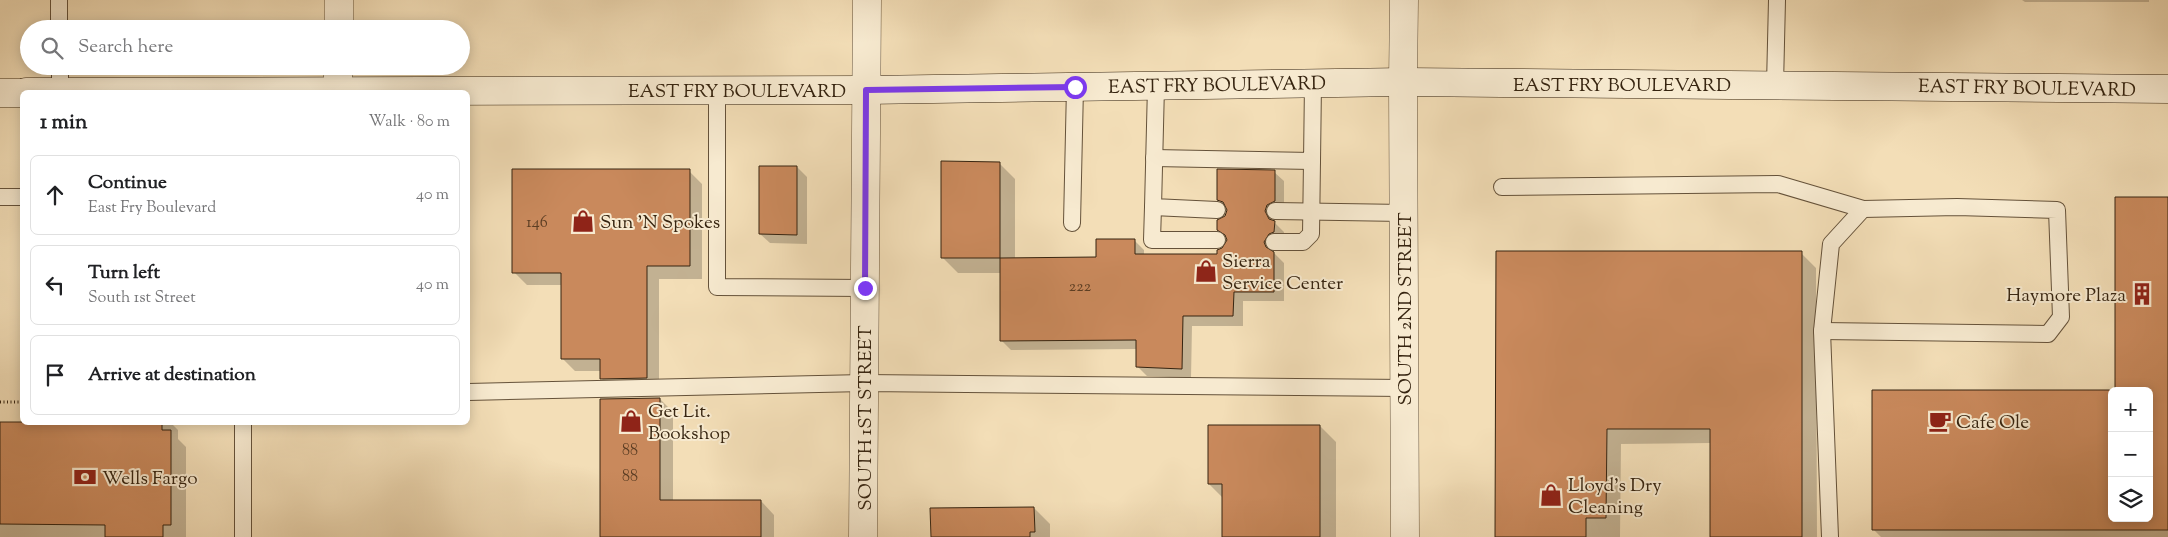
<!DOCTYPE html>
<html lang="en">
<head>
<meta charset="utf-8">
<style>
  body { margin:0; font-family:"Sorts Mill Goudy",serif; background:#f6f6f6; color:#202124 }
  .controls { position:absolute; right:15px; bottom:15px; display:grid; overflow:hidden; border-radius:8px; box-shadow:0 2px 12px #0003 }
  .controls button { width:45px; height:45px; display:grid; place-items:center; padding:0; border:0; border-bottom:1px solid #e0e0e0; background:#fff; color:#202124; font:25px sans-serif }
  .stop { position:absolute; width:15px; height:15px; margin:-11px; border:4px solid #7c3aed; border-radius:50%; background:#fff }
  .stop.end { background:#7c3aed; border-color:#fff; box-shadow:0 1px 5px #0008 }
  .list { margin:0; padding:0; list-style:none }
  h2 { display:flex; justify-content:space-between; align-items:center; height:65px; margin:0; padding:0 20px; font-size:21px }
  h2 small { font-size:16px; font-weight:400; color:#757577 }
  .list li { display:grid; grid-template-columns:32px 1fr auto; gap:15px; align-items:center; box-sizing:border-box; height:80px; margin:0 10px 10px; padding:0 10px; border:1px solid #e0e0e0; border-radius:8px }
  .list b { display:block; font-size:19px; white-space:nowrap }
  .list p { margin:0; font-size:16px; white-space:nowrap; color:#757577 }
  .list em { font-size:16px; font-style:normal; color:#757577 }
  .icon { flex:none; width:28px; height:28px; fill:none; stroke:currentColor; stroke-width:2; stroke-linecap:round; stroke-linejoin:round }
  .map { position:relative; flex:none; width:2168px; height:537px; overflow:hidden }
  .search { position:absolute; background:#fff; box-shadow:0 2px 12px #0003; left:20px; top:20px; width:450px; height:55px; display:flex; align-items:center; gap:12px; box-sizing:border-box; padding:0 18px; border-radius:28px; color:#757577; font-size:19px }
  .panel { position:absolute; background:#fff; box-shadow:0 2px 12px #0003; left:20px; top:90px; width:450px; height:335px; border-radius:8px }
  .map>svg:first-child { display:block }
  .shadow { fill:#0003 }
  .building { fill:#c9895c; stroke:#362410; fill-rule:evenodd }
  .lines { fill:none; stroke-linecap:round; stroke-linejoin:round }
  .service-casing { stroke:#65523a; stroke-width:18 }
  .minor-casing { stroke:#65523a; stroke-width:29 }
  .secondary-casing { stroke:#362410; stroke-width:29 }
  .path { stroke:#362410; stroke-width:3; stroke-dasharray:1 2.5; stroke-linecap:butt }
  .service { stroke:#f7ead0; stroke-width:16 }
  .minor { stroke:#f7ead0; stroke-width:28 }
  .secondary { stroke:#f7ead0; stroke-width:28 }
  .route { stroke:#7c3aed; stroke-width:6 }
  .labels { text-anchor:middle; stroke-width:4; stroke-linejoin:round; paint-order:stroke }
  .number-label { font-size:16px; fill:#5b3d23 }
  .street-label { font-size:19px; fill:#362410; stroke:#f7ead0 }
  .poi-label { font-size:19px; fill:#362410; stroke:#f7ead0; text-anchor:start }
</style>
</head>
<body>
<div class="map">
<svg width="2168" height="537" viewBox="0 0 2168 537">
  <rect width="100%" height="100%" fill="#f3deb7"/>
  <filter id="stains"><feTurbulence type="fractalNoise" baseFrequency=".004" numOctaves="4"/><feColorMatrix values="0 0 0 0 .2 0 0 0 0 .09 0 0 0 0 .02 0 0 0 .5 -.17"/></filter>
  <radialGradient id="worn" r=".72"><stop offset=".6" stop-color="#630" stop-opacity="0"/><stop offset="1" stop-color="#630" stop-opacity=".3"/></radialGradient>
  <!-- shadow -->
  <g class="shadow">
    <path d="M2022,0H2149V2H2025Z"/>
    <path d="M999,163L1015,179V259L1098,258L1134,240L1144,250V255H1218L1226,246L1228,239L1218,230L1226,217L1228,209L1218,199L1274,172L1284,181V211L1276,215L1274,222L1284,232V242L1278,243L1273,252L1284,263V301H1243V326H1192L1191,378L1147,376L1137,366V349L1011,350L1001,340V273H958L942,257Z"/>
    <path d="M797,167L807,177V244L770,243L760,234Z"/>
    <path d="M689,171L702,184V279H659V390L614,391L601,378V371H575L562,358V285H527L514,272Z"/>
    <path d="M2168,199V537H1881L1874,530L2112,518H2149Z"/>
    <path d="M1497,253H1801L1816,268L1817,537H1712V443L1621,444L1620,537H1496Z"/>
    <path d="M660,399L673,412V501H761L774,515V537H601Z"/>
    <path d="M170,422L178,430V439L186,447V537H0V424Z"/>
    <path d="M1320,426L1336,442V537H1223V498L1209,484Z"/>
    <path d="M1034,508L1050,524V537H932Z"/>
  </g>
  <!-- building -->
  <g class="building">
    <path d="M941,161L1000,162V258H941Z"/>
    <path d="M759,166H797V235L759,234Z"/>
    <path d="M512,169H690V266H647V378L600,379V359H561V273H512Z"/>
    <path d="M1217,169L1275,170V201L1267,205L1265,211L1269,219L1275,221L1274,232L1269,234L1264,242L1266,247L1274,252V292H1234L1233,316H1183L1182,369L1136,367V340L1000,341V258L1096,257V239H1135V254H1217V250L1222,248L1227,240L1225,235L1217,230V220L1225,216L1227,210L1223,202L1217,200Z"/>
    <path d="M2115,197H2168V530H1872V390H2115ZM2112,391H2149V518H2112Z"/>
    <path d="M1496,251H1802V537H1710V429H1607L1606,518H1586V537H1495Z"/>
    <path d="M660,398V500H761V537H600V399Z"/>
    <path d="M0,422H162V430H171V525H163V537H105V525L0,524Z"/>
    <path d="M1208,425H1320V537H1222V484H1208Z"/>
    <path d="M1034,507L1035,532H1030V537H931L930,508Z"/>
  </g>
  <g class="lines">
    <defs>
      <g id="service">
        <path d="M59,0V29"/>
        <path d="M60,66V91"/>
        <path d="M1775,85L1777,0"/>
        <path d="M1156,86L1153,207L1217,210"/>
        <path d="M717,90V287L865,288"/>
        <path d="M1154,158L1312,161L1313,83"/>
        <path d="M1502,187L1778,184L1863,209L1957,207L2057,210L2061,317L2048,334L1822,331"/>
        <path d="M0,197H22"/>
        <path d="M1153,207L1152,240H1217"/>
        <path d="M1275,211L1404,213"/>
        <path d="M1072,223L1075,87"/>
        <path d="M1274,242H1303L1311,234L1312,161"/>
        <path d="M468,392L864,383L1405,388"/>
        <path d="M243,422V537"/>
        <path d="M1830,537L1822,331L1831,244L1863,209"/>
      </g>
      <g id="minor">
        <path d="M1404,0L1403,82L1405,537"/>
        <path d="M339,29V0"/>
        <path d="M338,91V66"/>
        <path d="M863,537L867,0"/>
      </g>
      <g id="secondary">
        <path d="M26,92L866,90L1403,82L2168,89"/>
        <path d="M0,93H22"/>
      </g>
    </defs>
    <!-- service casing -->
    <use href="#service" class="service-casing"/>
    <!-- minor casing -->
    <use href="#minor" class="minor-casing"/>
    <!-- secondary casing -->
    <use href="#secondary" class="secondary-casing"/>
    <!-- path -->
    <path class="path" d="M0,402H22"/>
    <!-- service -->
    <use href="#service" class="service"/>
    <!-- minor -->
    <use href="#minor" class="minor"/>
    <!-- secondary -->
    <use href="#secondary" class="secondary"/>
  </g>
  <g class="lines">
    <!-- route -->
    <path class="route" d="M865,288L866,90L1075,87"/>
  </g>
  <!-- icons -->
  <defs>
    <symbol id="shop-bare" viewBox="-9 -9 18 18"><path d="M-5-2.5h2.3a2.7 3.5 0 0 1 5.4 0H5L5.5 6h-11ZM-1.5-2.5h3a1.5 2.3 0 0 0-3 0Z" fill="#8f2418" stroke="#f7ead0" stroke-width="2.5" paint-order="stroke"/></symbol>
    <symbol id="building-bare" viewBox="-9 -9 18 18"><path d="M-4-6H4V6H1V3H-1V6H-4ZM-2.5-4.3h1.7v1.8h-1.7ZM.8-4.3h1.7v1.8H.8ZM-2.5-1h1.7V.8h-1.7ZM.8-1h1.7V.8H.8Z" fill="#8f2418" stroke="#f7ead0" stroke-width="2.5" paint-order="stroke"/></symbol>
    <symbol id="cafe-bare" viewBox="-9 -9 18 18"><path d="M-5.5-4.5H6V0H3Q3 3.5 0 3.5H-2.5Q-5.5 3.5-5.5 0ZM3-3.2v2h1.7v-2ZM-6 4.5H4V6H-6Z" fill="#8f2418" stroke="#f7ead0" stroke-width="2.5" paint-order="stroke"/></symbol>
    <symbol id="bank-bare" viewBox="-9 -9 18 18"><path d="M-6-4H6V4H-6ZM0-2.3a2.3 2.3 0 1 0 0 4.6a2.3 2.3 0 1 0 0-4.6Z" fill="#8f2418" stroke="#f7ead0" stroke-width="2.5" paint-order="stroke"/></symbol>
  </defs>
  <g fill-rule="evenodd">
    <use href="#shop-bare" x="567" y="205" width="32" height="32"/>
    <use href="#shop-bare" x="1190" y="255" width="32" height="32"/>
    <use href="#building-bare" x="2126" y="278" width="32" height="32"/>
    <use href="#shop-bare" x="615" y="405" width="32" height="32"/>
    <use href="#cafe-bare" x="1924" y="405" width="32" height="32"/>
    <use href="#bank-bare" x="69" y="461" width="32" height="32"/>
    <use href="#shop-bare" x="1535" y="479" width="32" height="32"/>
  </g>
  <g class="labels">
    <!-- number labels -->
    <g class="number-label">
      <text x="537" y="227">146</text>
      <text x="1080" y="291">222</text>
      <text x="630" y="455">88</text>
      <text x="630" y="481">88</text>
    </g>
    <!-- street labels -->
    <g class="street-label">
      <text transform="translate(1217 84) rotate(-1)" y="7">EAST FRY BOULEVARD</text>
      <text x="1622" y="91">EAST FRY BOULEVARD</text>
      <text transform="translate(2027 87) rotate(1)" y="7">EAST FRY BOULEVARD</text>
      <text x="737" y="97">EAST FRY BOULEVARD</text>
      <text transform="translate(1404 309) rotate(-90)" y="7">SOUTH 2ND STREET</text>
      <text transform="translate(864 418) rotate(-90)" y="7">SOUTH 1ST STREET</text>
    </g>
    <!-- poi labels -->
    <g class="poi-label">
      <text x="600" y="228">Sun 'N Spokes</text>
      <text x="1222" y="267">Sierra<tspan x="1222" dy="22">Service Center</tspan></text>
      <text x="2126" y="301" text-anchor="end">Haymore Plaza</text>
      <text x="648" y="417">Get Lit.<tspan x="648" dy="22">Bookshop</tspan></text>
      <text x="1956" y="428">Cafe Ole</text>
      <text x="102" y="484">Wells Fargo</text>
      <text x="1568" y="491">Lloyd's Dry<tspan x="1568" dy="22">Cleaning</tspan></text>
    </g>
  </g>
  <rect width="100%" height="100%" filter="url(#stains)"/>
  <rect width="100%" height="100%" fill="url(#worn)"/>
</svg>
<div class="controls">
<button>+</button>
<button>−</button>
<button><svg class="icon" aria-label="layers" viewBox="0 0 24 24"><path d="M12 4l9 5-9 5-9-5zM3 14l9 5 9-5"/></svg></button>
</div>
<div class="stop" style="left:1075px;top:87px"></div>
<div class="stop end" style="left:865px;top:288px"></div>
<div class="search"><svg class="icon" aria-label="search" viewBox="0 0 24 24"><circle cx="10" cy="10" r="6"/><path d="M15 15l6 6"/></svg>Search here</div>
<section class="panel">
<h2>1 min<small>Walk · 80 m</small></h2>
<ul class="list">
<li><svg class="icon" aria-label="ahead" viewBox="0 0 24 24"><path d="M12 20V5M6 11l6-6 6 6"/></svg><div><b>Continue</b><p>East Fry Boulevard</p></div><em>40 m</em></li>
<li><svg class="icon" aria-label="left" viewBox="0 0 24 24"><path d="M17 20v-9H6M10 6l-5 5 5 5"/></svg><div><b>Turn left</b><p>South 1st Street</p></div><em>40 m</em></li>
<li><svg class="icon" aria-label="arrive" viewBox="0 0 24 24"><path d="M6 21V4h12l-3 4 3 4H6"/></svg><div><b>Arrive at destination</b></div></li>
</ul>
</section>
</div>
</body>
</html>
